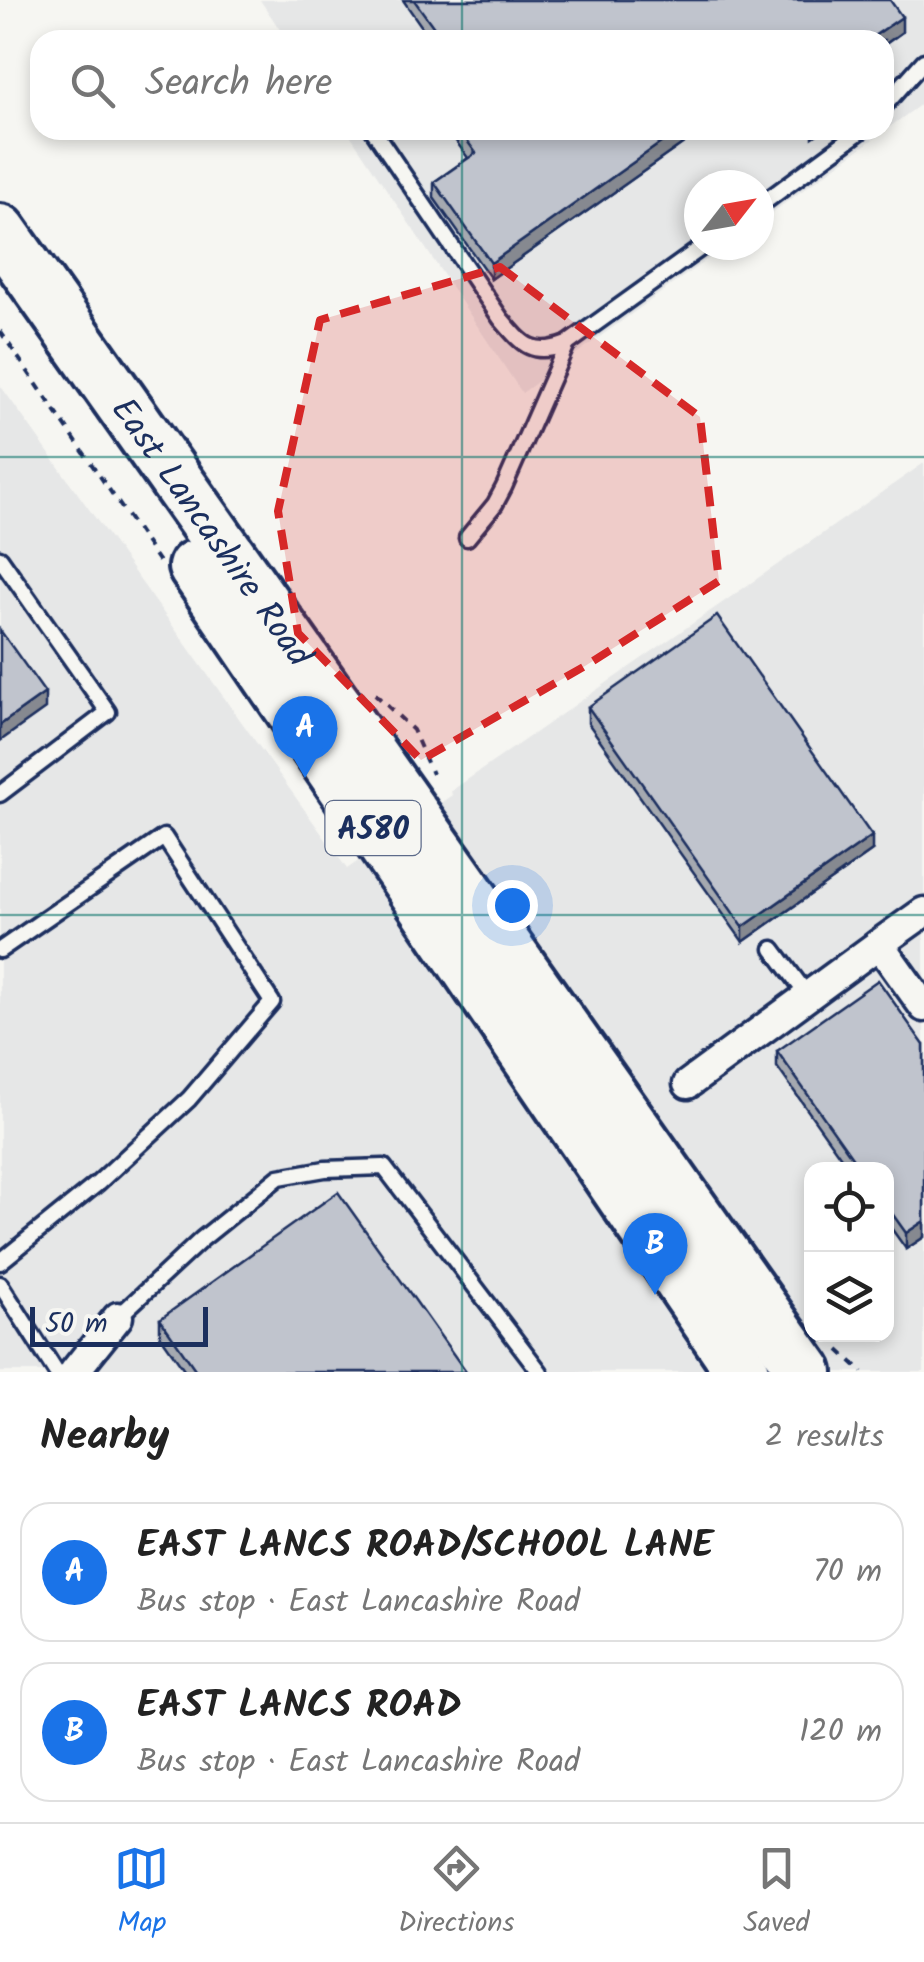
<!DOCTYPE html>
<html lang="en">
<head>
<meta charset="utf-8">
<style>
  body { margin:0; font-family:Kalam,sans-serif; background:#f2f2f2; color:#222 }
  .controls { position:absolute; right:30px; bottom:30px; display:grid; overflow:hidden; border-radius:20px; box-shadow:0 5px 15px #0003 }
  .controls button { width:90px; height:90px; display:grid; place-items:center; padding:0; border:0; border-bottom:2px solid #e0e0e0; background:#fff; color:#222; font:50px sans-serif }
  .compass { position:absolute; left:684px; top:170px; width:90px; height:90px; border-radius:50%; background:#fff; box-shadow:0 5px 15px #0003; rotate:59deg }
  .scale { position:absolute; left:30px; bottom:25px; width:178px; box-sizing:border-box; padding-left:10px; border:5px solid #1b2f5e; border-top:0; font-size:28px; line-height:35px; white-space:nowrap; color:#1b2f5e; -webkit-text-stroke:8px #f6f6f2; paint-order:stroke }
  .you { position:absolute; left:512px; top:905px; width:35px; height:35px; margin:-25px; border:8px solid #fff; border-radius:50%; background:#1a73e8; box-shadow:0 0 0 15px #1a73e833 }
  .badge { display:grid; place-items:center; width:65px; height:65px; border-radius:50%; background:#1a73e8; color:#fff; font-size:32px; font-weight:700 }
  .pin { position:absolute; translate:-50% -82px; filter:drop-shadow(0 2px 5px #0008) }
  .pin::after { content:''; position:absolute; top:52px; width:35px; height:30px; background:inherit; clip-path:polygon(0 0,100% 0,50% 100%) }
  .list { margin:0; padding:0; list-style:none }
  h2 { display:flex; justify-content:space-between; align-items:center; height:130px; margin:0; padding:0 40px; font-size:42px }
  h2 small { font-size:32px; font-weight:400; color:#767676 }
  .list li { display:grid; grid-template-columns:65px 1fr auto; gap:30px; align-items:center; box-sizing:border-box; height:140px; margin:0 20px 20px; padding:0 20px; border:2px solid #e0e0e0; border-radius:30px }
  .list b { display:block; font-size:38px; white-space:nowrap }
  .list p { margin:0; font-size:32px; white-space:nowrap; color:#767676 }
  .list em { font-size:32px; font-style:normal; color:#767676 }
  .icon { flex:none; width:55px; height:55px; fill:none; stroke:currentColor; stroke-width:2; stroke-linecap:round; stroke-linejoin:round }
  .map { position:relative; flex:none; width:924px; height:1372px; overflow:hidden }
  .search { position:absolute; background:#fff; box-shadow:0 5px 15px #0003; left:30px; right:30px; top:30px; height:110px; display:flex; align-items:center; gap:25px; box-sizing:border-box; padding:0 35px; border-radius:30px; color:#767676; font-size:38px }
  .sheet { height:450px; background:#fff }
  nav { display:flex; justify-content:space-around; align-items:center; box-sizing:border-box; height:140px; border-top:2px solid #e0e0e0; background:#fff; font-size:28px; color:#767676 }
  nav a { display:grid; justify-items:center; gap:5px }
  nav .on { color:#1a73e8 }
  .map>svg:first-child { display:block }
  .built { fill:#e6e7e7; fill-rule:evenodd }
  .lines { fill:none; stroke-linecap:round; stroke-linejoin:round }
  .lane-casing { stroke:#1b2f5e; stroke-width:21 }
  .street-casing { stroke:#1b2f5e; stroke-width:35 }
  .highway-casing { stroke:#1b2f5e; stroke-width:60 }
  .path { stroke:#1b2f5e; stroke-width:4; stroke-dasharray:8 8; stroke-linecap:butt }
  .lane { stroke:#f6f6f2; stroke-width:14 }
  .street { stroke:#f6f6f2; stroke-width:28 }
  .highway { stroke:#f6f6f2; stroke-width:52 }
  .wall { fill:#a5a9b0; stroke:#1b2f5e; stroke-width:2.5 }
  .shaded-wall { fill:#868990; stroke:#1b2f5e; stroke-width:2.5 }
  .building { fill:#c0c4cd; stroke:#1b2f5e; stroke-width:2.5 }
  .marked { fill:#d62828; fill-opacity:0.2; stroke:#d62828; stroke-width:8; stroke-dasharray:20 12; stroke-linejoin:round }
  .grid { fill:none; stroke:#0f766e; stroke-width:2.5; stroke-opacity:0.55 }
  .labels { text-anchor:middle; stroke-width:8; stroke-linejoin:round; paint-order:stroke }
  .shield { fill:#f6f6f2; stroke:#5d6b8a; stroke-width:2.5 }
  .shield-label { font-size:32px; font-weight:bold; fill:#1b2f5e }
  .street-label { font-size:35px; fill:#1b2f5e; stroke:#f6f6f2 }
</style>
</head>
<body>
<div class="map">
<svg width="924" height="1372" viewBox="0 0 924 1372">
  <rect width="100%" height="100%" fill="#f6f6f2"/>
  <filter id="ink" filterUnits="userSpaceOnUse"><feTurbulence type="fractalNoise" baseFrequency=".01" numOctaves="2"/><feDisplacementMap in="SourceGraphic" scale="20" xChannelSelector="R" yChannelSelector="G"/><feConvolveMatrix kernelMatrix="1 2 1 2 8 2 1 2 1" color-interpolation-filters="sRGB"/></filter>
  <g filter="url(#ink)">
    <!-- built -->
    <g class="built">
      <path d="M260,0H924V102L759,222V185H699V245H727L522,393L347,130H884V40H287Z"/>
      <path d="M0,385L347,869L452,795L451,791L924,463V1372H0ZM812,1170H886V1334H812Z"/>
    </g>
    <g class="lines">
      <defs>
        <g id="lane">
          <path d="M884,106L924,61"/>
          <path d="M373,130L501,319C523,345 532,357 567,344L705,245"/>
          <path d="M759,206L862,130"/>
          <path d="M467,538L495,504L504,487L567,344"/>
          <path d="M0,558L108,712L0,794"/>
          <path d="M773,949L808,996"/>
          <path d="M0,950L164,837L272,1002L189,1099L98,1183L0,1262"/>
          <path d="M0,1284L56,1372"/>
          <path d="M118,1317L202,1239L279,1177L325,1169L384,1167L540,1372"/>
        </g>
        <g id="street">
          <path d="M879,944L924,912"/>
          <path d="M688,1084L879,944L924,1007"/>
          <path d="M74,1372L118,1317"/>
        </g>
        <g id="highway">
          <path id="s1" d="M0,231L806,1372"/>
          <path d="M195,567L743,1372"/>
        </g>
      </defs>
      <!-- lane casing -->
      <use href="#lane" class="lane-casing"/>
      <!-- street casing -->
      <use href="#street" class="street-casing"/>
      <!-- highway casing -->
      <use href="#highway" class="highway-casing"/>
      <!-- path -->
      <g class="path">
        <path d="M0,331L159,562"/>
        <path d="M375,694L413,730L432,774"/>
        <path d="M839,1350L863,1372"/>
      </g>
      <!-- lane -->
      <use href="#lane" class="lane"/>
      <!-- street -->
      <use href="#street" class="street"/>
      <!-- highway -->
      <use href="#highway" class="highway"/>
    </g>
    <!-- wall -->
    <g class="wall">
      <path d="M403,0H890L902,32L884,45V40H431Z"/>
      <path d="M448,130H702L491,279L434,198V182L468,158Z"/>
      <path d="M588,707L872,851L743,942L588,723Z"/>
      <path d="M924,1045V1237L906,1249L886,1221V1170H850L777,1067V1051Z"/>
      <path d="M160,1319L466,1372H186L160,1335Z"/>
    </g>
    <!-- shaded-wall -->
    <g class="shaded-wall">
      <path d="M902,17V32L884,45V40H868Z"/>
      <path d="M679,130H702L491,279V263Z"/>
      <path d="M813,130H823L813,137Z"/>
      <path d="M45,693V709L0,741V725Z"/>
      <path d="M872,836V851L743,942V927Z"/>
      <path d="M924,1221V1237L906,1249V1233Z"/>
    </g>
    <!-- building -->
    <g class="building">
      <path d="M414,0H890L902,17L868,40H443Z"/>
      <path d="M459,130H679L491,263L434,182L476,153Z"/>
      <path d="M717,616L872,836L743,927L588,707Z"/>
      <path d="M0,630L45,693L0,725Z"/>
      <path d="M878,980L924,1045V1221L906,1233L886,1205V1170H861L777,1051Z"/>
      <path d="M338,1192L466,1372H197L160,1319Z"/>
    </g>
  </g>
  <!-- marked area -->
  <path class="marked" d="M500,267L700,417L719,581L585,666L421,760L298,633L278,511L320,320Z"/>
  <!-- grid -->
  <path class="grid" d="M462,0V40M462,130V1372M0,457H924M0,915H924"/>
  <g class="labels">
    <!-- shield labels -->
    <rect class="shield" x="325.5" y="801" width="95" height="54" rx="8"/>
    <g class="shield-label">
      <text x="373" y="839">A580</text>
    </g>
    <!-- street labels -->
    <g class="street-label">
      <text dy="12" stroke="none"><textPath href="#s1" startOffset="368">East Lancashire Road</textPath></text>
    </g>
  </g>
</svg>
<div class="controls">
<button><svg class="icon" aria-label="locate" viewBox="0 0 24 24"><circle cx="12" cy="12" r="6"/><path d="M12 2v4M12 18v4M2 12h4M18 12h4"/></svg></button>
<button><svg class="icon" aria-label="layers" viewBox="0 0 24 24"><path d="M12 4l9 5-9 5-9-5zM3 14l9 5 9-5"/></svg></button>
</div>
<svg class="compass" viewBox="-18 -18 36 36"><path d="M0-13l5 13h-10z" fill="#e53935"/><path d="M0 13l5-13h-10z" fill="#767676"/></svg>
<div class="scale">50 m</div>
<div class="you"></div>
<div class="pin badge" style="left:305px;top:778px">A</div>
<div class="pin badge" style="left:655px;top:1295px">B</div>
<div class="search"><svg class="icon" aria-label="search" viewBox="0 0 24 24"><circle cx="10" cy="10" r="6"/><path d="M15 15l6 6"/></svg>Search here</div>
</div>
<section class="sheet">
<h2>Nearby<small>2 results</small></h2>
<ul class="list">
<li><span class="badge">A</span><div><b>EAST LANCS ROAD/SCHOOL LANE</b><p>Bus stop · East Lancashire Road</p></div><em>70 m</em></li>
<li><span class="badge">B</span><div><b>EAST LANCS ROAD</b><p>Bus stop · East Lancashire Road</p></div><em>120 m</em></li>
</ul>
</section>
<nav>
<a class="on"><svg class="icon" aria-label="map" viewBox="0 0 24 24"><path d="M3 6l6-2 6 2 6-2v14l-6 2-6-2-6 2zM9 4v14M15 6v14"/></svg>Map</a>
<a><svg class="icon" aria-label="directions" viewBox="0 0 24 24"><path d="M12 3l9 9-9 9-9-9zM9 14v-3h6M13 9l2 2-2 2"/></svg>Directions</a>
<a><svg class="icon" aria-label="saved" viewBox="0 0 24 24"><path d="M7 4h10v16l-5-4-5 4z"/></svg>Saved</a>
</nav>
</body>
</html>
